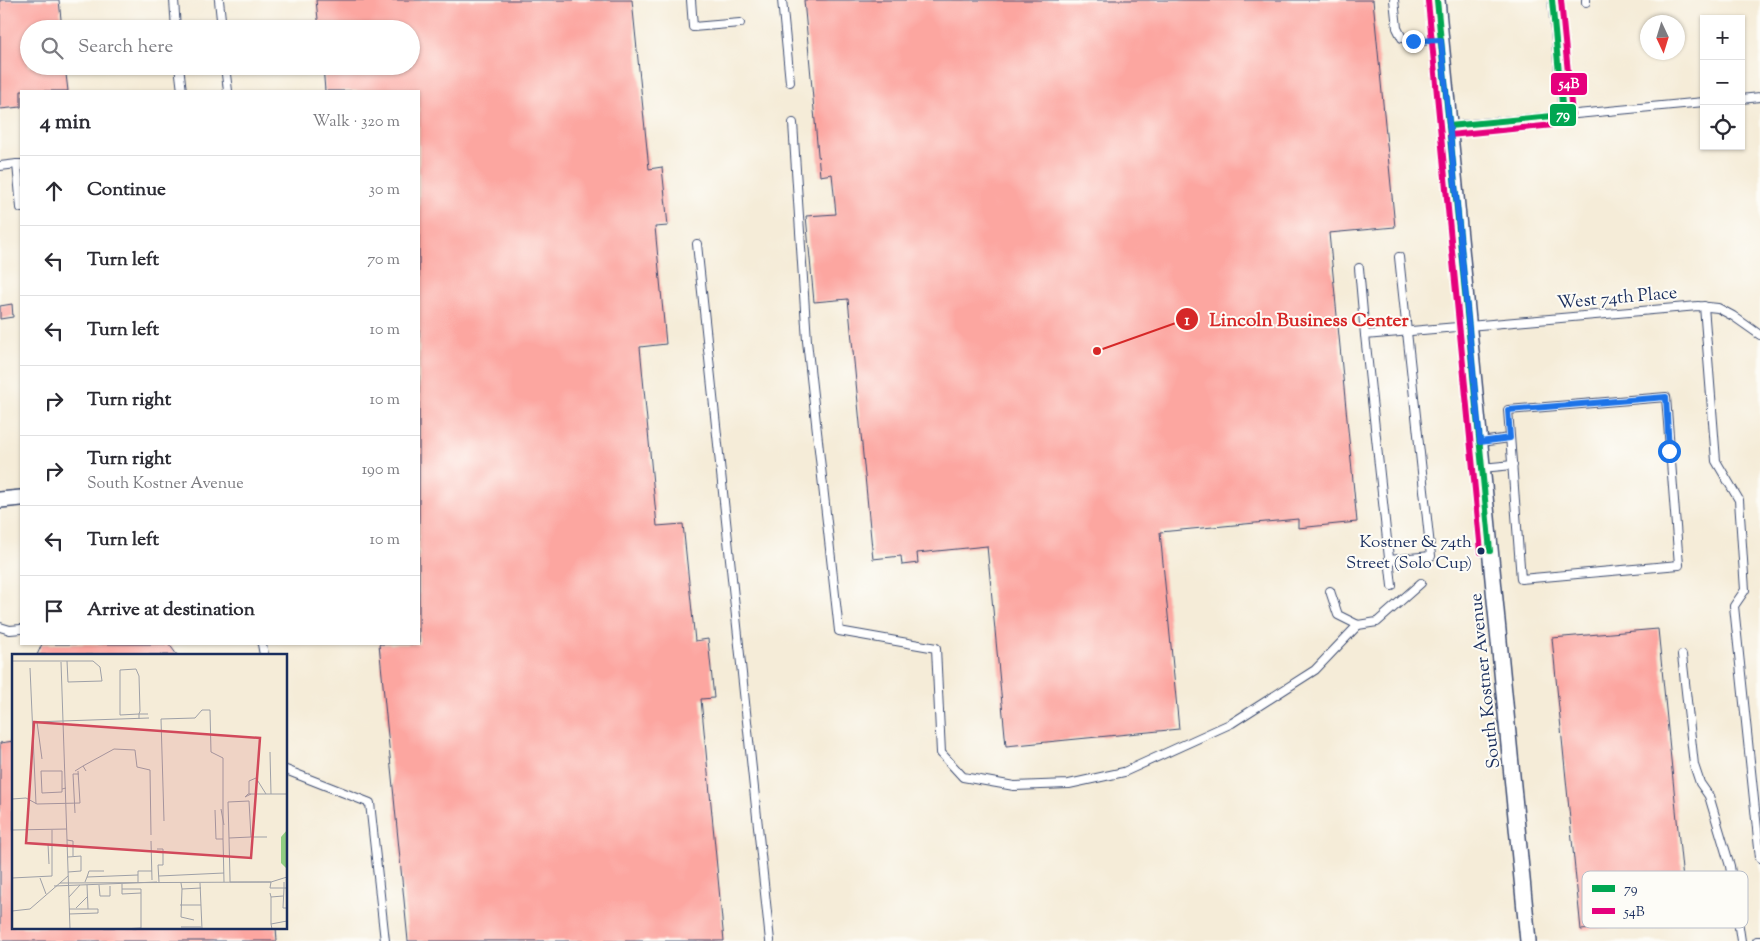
<!DOCTYPE html>
<html lang="en">
<head>
<meta charset="utf-8">
<style>
  body { margin:0; font-family:"Sorts Mill Goudy",serif; background:#f2f2f3; color:#2b2b33 }
  .controls { position:absolute; right:15px; top:15px; display:grid; overflow:hidden; border-radius:0px; box-shadow:0 1px 4px #0004 }
  .controls button { width:45px; height:45px; display:grid; place-items:center; padding:0; border:0; border-bottom:1px solid #e1e1e2; background:#fff; color:#2b2b33; font:25px sans-serif }
  .compass { position:absolute; left:1640px; top:15px; width:45px; height:45px; border-radius:50%; background:#fff; box-shadow:0 1px 4px #0004; rotate:176deg }
  .stop { position:absolute; width:15px; height:15px; margin:-11px; border:4px solid #1a73e8; border-radius:50%; background:#fff }
  .stop.end { background:#1a73e8; border-color:#fff; box-shadow:0 1px 5px #0008 }
  .list { margin:0; padding:0; list-style:none }
  h2 { display:flex; justify-content:space-between; align-items:center; height:65px; margin:0; padding:0 20px; font-size:21px }
  h2 small { font-size:16px; font-weight:400; color:#7c7c81 }
  .list li { display:grid; grid-template-columns:32px 1fr auto; gap:15px; align-items:center; box-sizing:border-box; height:70px; padding:0 20px; border-top:1px solid #e1e1e2 }
  .list b { display:block; font-size:19px; white-space:nowrap }
  .list p { margin:0; font-size:16px; white-space:nowrap; color:#7c7c81 }
  .list em { font-size:16px; font-style:normal; color:#7c7c81 }
  .icon { flex:none; width:28px; height:28px; fill:none; stroke:currentColor; stroke-width:2; stroke-linecap:round; stroke-linejoin:round }
  .map { position:relative; flex:none; width:1760px; height:941px; overflow:hidden }
  .search { position:absolute; background:#fff; box-shadow:0 1px 4px #0004; left:20px; top:20px; width:400px; height:55px; display:flex; align-items:center; gap:12px; box-sizing:border-box; padding:0 18px; border-radius:28px; color:#7c7c81; font-size:19px }
  .panel { position:absolute; background:#fff; box-shadow:0 1px 4px #0004; left:20px; top:90px; width:400px; height:555px; border-radius:0px }
  .map>svg:first-child { display:block }
  .building { fill:#fca6a0 }
  .lines { fill:none; stroke-linecap:round; stroke-linejoin:round }
  .lane-casing { stroke:#3c4b70; stroke-width:10 }
  .street-casing { stroke:#3c4b70; stroke-width:18 }
  .lane { stroke:#fff; stroke-width:8 }
  .street { stroke:#fff; stroke-width:15 }
  .bus-1-casing { stroke:#fdfcf7; stroke-width:10 }
  .bus-2-casing { stroke:#fdfcf7; stroke-width:10 }
  .bus-1 { stroke:#00a651; stroke-width:6 }
  .bus-2 { stroke:#e5007d; stroke-width:6 }
  .route { stroke:#1a73e8; stroke-width:6 }
  .bus-dot { fill:#1b2f5e; stroke:#fdfcf7; stroke-width:2 }
  .labels { text-anchor:middle; stroke-width:4; stroke-linejoin:round; paint-order:stroke }
  .bus-label { font-size:17px; fill:#1b2f5e; stroke:#fdfcf7; text-anchor:end }
  .street-label { font-size:18px; fill:#1b2f5e; stroke:#fdfcf7 }
  .inset-road { fill:none; stroke:#9ea0a7; stroke-width:1 }
  .view { fill:#d1495b; fill-opacity:0.15; stroke:#d1495b; stroke-width:2.5 }
  .inset-edge { fill:none; stroke:#1b2f5e; stroke-width:2.5 }
  .key { fill:#fdfcf7; stroke:#b9bec9; stroke-width:1 }
  .key-label { font-size:14px; fill:#1b2f5e }
  .leader { fill:none; stroke:#d62828; stroke-width:2 }
  .callout-dot { fill:#d62828; stroke:#fdfcf7; stroke-width:2 }
  .mark-label { font-size:15px; text-anchor:middle; font-weight:bold; fill:#fff }
  .callout-label { font-size:19px; text-anchor:middle; font-weight:bold; fill:#d62828; stroke:#fdfcf7; stroke-width:4; stroke-linejoin:round; paint-order:stroke }
  .line-badge { stroke:#fdfcf7; stroke-width:2 }
  .badge-label { font-size:14px; text-anchor:middle; font-weight:bold; fill:#fff }
</style>
</head>
<body>
<div class="map">
<svg width="1760" height="941" viewBox="0 0 1760 941">
  <rect width="100%" height="100%" fill="#fdfcf7"/>
  <filter id="ink" filterUnits="userSpaceOnUse"><feTurbulence type="fractalNoise" baseFrequency=".02" numOctaves="2"/><feDisplacementMap in="SourceGraphic" scale="10" xChannelSelector="R" yChannelSelector="G"/><feConvolveMatrix kernelMatrix="1 2 1 2 8 2 1 2 1" color-interpolation-filters="sRGB"/></filter>
  <filter id="wash" filterUnits="userSpaceOnUse"><feTurbulence type="fractalNoise" baseFrequency=".0096" numOctaves="4" result="noise"/><feDisplacementMap in="SourceGraphic" scale="20" xChannelSelector="R" yChannelSelector="G"/><feGaussianBlur stdDeviation="1.12" result="paint"/><feColorMatrix in="noise" values="0 0 0 0 0 0 0 0 0 0 0 0 0 0 0 0 0 1.4 0 .05"/><feComposite in="paint" operator="in"/></filter>
  <g filter="url(#wash)">
    <rect width="100%" height="100%" fill="#f5ecd8"/>
    <g id="blocks">
      <!-- building -->
      <g class="building">
        <path d="M0,0H59L62,29H29V66H65L68,91H21V107L0,109Z"/>
        <path d="M316,0H632L649,169L662,167L668,226L655,227L666,344L640,347L657,526L683,524L695,641L708,639L714,698L701,699L724,941H408L379,644H419V91H325L323,66H411V29H319Z"/>
        <path d="M804,0H1373L1395,227L1329,233L1357,522L1298,528V519L1160,532L1179,729L1006,746L987,546L917,553L918,563L902,565L901,556L873,559L848,299L814,302L806,216L836,214L832,174L820,176Z"/>
        <path d="M12,304L13,317L0,319V306Z"/>
        <path d="M1658,629L1687,920L1581,930L1552,638Z"/>
        <path d="M42,644H169L177,655H37Z"/>
        <path d="M14,741V927H276L277,941H0V743Z"/>
      </g>
    </g>
  </g>
  <g filter="url(#ink)">
    <use href="#blocks" fill-opacity="0" stroke="#3c4b70" stroke-width="1"/>
    <g class="lines">
      <defs>
        <g id="lane">
          <path d="M174,0L176,29"/>
          <path d="M219,0L222,29"/>
          <path d="M691,0L693,27L740,23"/>
          <path d="M782,0L790,82"/>
          <path d="M1394,0L1397,28L1402,38L1413,41L1441,40"/>
          <path d="M1552,0L1563,115"/>
          <path d="M1586,0V2"/>
          <path d="M179,66L182,91"/>
          <path d="M225,66L228,91"/>
          <path d="M1741,99L1760,97"/>
          <path d="M793,123L807,341L839,631L936,648L941,753L963,777L1014,786L1069,784L1124,772L1232,723L1315,670L1358,625"/>
          <path d="M1449,126L1704,102"/>
          <path d="M21,164H17L21,208"/>
          <path d="M0,166L17,164"/>
          <path d="M697,244L770,941"/>
          <path d="M1359,268L1365,335"/>
          <path d="M1704,306L1716,461L1739,500L1745,590L1734,606L1760,858"/>
          <path d="M1666,397L1679,565L1521,579L1508,410Z"/>
          <path d="M1480,442L1510,438"/>
          <path d="M1482,468L1513,465"/>
          <path d="M1389,560L1431,556L1399,257"/>
          <path d="M1392,586L1365,335L1698,306L1718,308L1733,316L1760,335"/>
          <path d="M1330,591L1338,615L1358,625L1377,622L1421,583"/>
          <path d="M0,627L10,630L21,629"/>
          <path d="M262,644L264,655"/>
          <path d="M1682,655L1694,765L1700,783L1709,796L1730,866L1741,941"/>
          <path d="M286,770L370,803L385,941"/>
          <path d="M1757,941H1760"/>
        </g>
        <g id="street">
          <path d="M1437,0L1528,941"/>
          <path d="M0,500L21,498"/>
        </g>
      </defs>
      <!-- lane casing -->
      <use href="#lane" class="lane-casing"/>
      <!-- street casing -->
      <use href="#street" class="street-casing"/>
      <!-- lane -->
      <use href="#lane" class="lane"/>
      <!-- street -->
      <use href="#street" class="street"/>
      <defs>
        <g id="bus-1">
          <path d="M1437,0L1490,551"/>
          <path d="M1449,126L1563,115L1552,0"/>
        </g>
        <g id="bus-2">
          <path d="M1428,1L1481,552"/>
          <path d="M1450,135L1564,124L1570,121L1572,114L1561,0"/>
        </g>
      </defs>
      <!-- bus-1 casing -->
      <use href="#bus-1" class="bus-1-casing"/>
      <!-- bus-2 casing -->
      <use href="#bus-2" class="bus-2-casing"/>
      <!-- bus-1 -->
      <use href="#bus-1" class="bus-1"/>
      <!-- bus-2 -->
      <use href="#bus-2" class="bus-2"/>
    </g>
  </g>
  <g class="lines" filter="url(#ink)">
    <!-- route -->
    <path class="route" d="M1413,41L1441,40L1480,442L1510,438L1508,410L1666,397L1669,451"/>
  </g>
  <!-- markers -->
  <circle class="bus-dot" cx="1481" cy="551" r="4.5"/>
  <g class="labels">
    <!-- bus labels -->
    <g class="bus-label">
      <text x="1472" y="547">Kostner &amp; 74th<tspan x="1472" dy="21">Street (Solo Cup)</tspan></text>
    </g>
    <!-- street labels -->
    <g class="street-label">
      <text transform="translate(1617 297) rotate(-5)" y="6">West 74th Place</text>
      <text transform="translate(1484 681) rotate(-96)" y="6">South Kostner Avenue</text>
    </g>
  </g>
  <!-- overview -->
  <g transform="translate(12 654)">
    <rect width="275" height="275" fill="#f5ecd8"/>
    <path d="M275,176V215L269,209V183Z" fill="#90cc81"/>
    <path class="inset-road" d="M0,7H81L88,13L90,27L56,28L55,7M49,8L58,275M18,14L24,150M127,65V60L128,57L127,22L124,15L108,16V61L127,60H136M21,68L137,64M25,68L30,105M258,98L259,140M71,112L102,95L123,96L125,113L138,116L139,181M63,117L71,112L74,117M50,135V117H29L30,139L50,138V135L54,134M237,140V127L244,124L254,140M239,140L233,143L236,140H275M0,145L14,144L25,150L68,149L66,117M209,155L212,171M203,156L204,185H211L212,228M63,159L61,120H67M152,167L149,65L183,64L190,56H198L199,98L211,104V185M0,176L55,175M239,183H255M217,184L239,183L237,147L216,148L217,184L218,225V228M55,186L61,187V202M139,187L140,226M36,190L37,210M145,195H151V211H146L147,228M56,203L69,202V217L56,218M126,221V217H140M147,222L212,219M75,223L77,217H92M0,224L40,222V176M28,224L34,240M73,228L75,223L126,221V228M218,228H259M259,228L258,234H272V228M259,228L275,223M48,229L259,228M169,229L170,235L189,234M188,229L190,275M110,230V235H129V275M75,231L76,255M87,231L88,242H98V232M42,232L145,228M275,234H272L271,254H275M110,235V240L129,239M170,235L169,263L182,266M258,239L259,243L271,242M57,243L68,231M259,243V270M168,251H189M64,254L75,243M57,255H86V259L57,260M0,257L18,255L56,222M169,273H189M110,275L129,274M260,275L259,270L275,267"/>
    <path class="view" d="M22,68L248,84L239,204L14,189Z"/>
    <rect width="275" height="275" class="inset-edge"/>
  </g>
  <!-- legend -->
  <rect x="1582" y="871" width="166" height="57" rx="8" class="key"/>
  <rect x="1592" y="885" width="23" height="7" fill="#00a651"/>
  <rect x="1592" y="908" width="23" height="6" fill="#e5007d"/>
  <g class="key-label">
    <text x="1624" y="893">79</text>
    <text x="1624" y="916">54B</text>
  </g>
  <!-- callouts -->
  <path class="leader" d="M1097 351L1187 319"/>
  <g class="callout-dot">
    <circle cx="1097" cy="351" r="5"/>
    <circle cx="1187" cy="319" r="12"/>
  </g>
  <g class="mark-label">
    <text x="1187" y="325">1</text>
  </g>
  <g class="callout-label">
    <text x="1309" y="326">Lincoln Business Center</text>
  </g>
  <g class="line-badge">
    <rect x="1550" y="72" width="38" height="24" rx="5" fill="#e5007d"/>
    <rect x="1549" y="103" width="28" height="24" rx="5" fill="#00a651"/>
  </g>
  <g class="badge-label">
    <text x="1569" y="88">54B</text>
    <text x="1563" y="119">79</text>
  </g>
</svg>
<div class="controls">
<button>+</button>
<button>−</button>
<button><svg class="icon" aria-label="locate" viewBox="0 0 24 24"><circle cx="12" cy="12" r="6"/><path d="M12 2v4M12 18v4M2 12h4M18 12h4"/></svg></button>
</div>
<svg class="compass" viewBox="-18 -18 36 36"><path d="M0-13l5 13h-10z" fill="#e53935"/><path d="M0 13l5-13h-10z" fill="#7c7c81"/></svg>
<div class="stop" style="left:1669px;top:451px"></div>
<div class="stop end" style="left:1413px;top:41px"></div>
<div class="search"><svg class="icon" aria-label="search" viewBox="0 0 24 24"><circle cx="10" cy="10" r="6"/><path d="M15 15l6 6"/></svg>Search here</div>
<section class="panel">
<h2>4 min<small>Walk · 320 m</small></h2>
<ul class="list">
<li><svg class="icon" aria-label="ahead" viewBox="0 0 24 24"><path d="M12 20V5M6 11l6-6 6 6"/></svg><div><b>Continue</b></div><em>30 m</em></li>
<li><svg class="icon" aria-label="left" viewBox="0 0 24 24"><path d="M17 20v-9H6M10 6l-5 5 5 5"/></svg><div><b>Turn left</b></div><em>70 m</em></li>
<li><svg class="icon" aria-label="left" viewBox="0 0 24 24"><path d="M17 20v-9H6M10 6l-5 5 5 5"/></svg><div><b>Turn left</b></div><em>10 m</em></li>
<li><svg class="icon" aria-label="right" viewBox="0 0 24 24"><path d="M7 20v-9h11M14 6l5 5-5 5"/></svg><div><b>Turn right</b></div><em>10 m</em></li>
<li><svg class="icon" aria-label="right" viewBox="0 0 24 24"><path d="M7 20v-9h11M14 6l5 5-5 5"/></svg><div><b>Turn right</b><p>South Kostner Avenue</p></div><em>190 m</em></li>
<li><svg class="icon" aria-label="left" viewBox="0 0 24 24"><path d="M17 20v-9H6M10 6l-5 5 5 5"/></svg><div><b>Turn left</b></div><em>10 m</em></li>
<li><svg class="icon" aria-label="arrive" viewBox="0 0 24 24"><path d="M6 21V4h12l-3 4 3 4H6"/></svg><div><b>Arrive at destination</b></div></li>
</ul>
</section>
</div>
</body>
</html>
